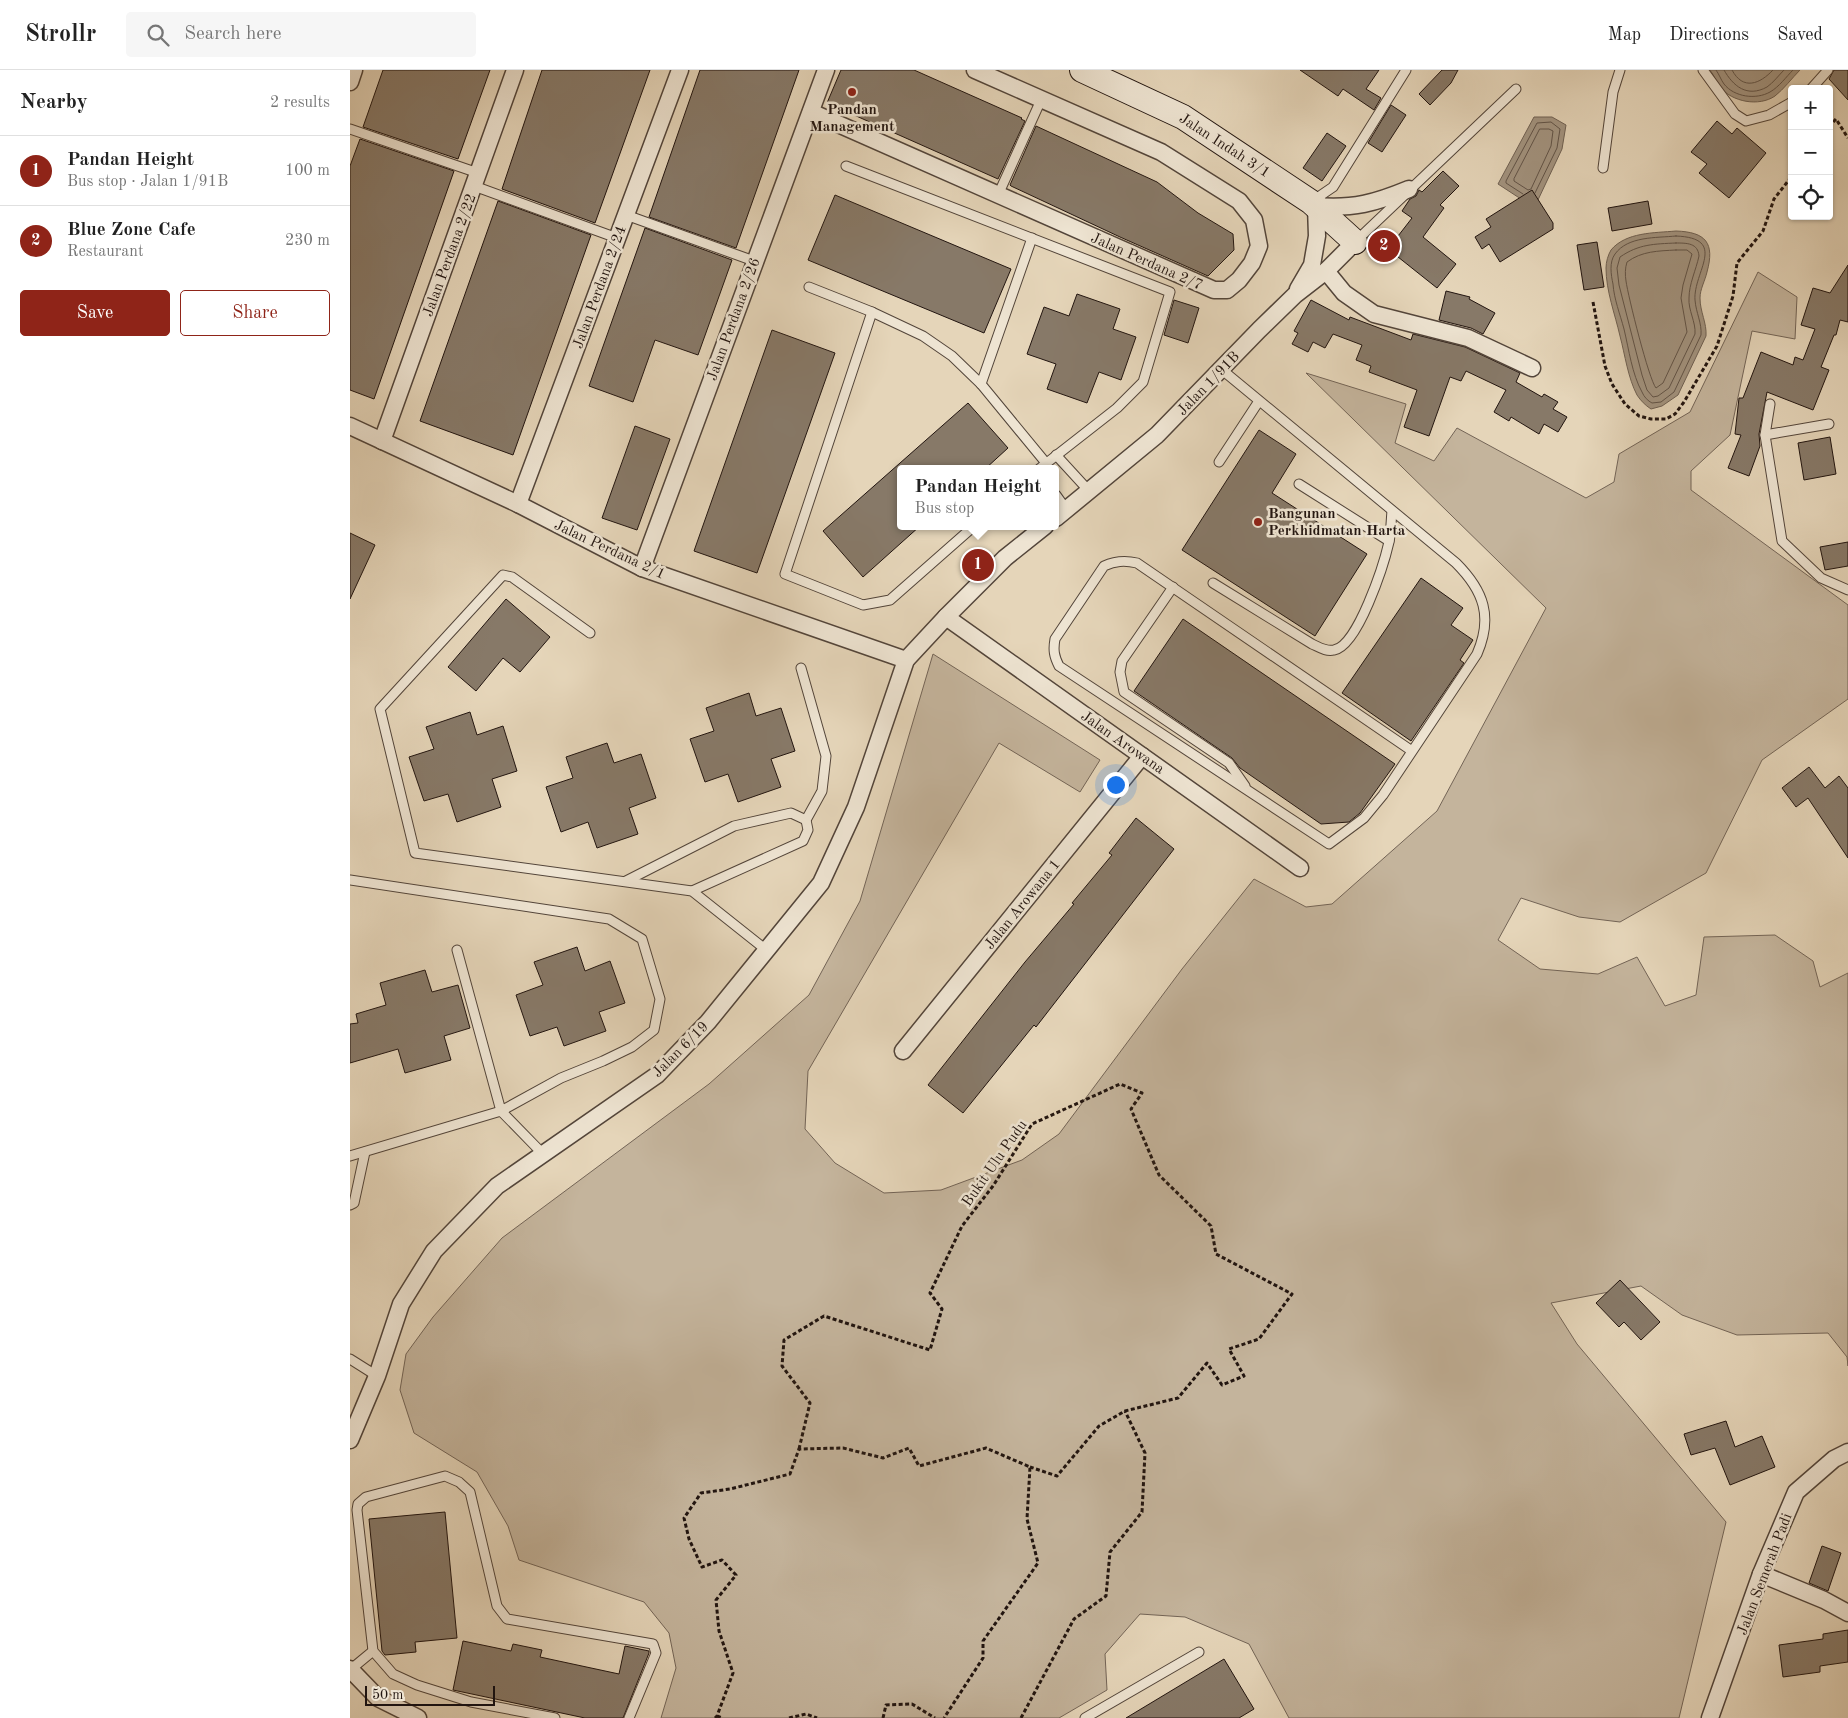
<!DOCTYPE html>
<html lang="en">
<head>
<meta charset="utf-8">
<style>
  body { margin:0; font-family:"Old Standard TT",serif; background:#f6f6f6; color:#222 }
  .controls { position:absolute; right:15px; top:15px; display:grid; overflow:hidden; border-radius:5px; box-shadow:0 1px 4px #0004 }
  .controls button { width:45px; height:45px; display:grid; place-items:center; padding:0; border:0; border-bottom:1px solid #e0e0e0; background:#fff; color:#222; font:25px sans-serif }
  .scale { position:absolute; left:15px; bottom:12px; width:130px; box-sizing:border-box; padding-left:5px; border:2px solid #221510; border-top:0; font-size:14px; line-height:18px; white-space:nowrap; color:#221510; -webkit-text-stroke:4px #eee4d2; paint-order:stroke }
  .you { position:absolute; left:765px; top:714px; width:18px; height:18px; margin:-12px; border:4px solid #fff; border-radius:50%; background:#1a73e8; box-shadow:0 0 0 8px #1a73e833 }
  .badge { display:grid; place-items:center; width:32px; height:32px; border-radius:50%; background:#8f2418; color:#fff; font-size:16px; font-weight:700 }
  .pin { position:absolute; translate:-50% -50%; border:2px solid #fff; box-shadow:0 1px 5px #0006 }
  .popup { position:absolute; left:547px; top:395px; width:162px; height:65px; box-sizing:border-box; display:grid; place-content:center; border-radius:5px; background:#fff; filter:drop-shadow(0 1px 4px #0005); font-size:16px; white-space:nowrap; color:#767676 }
  .popup b { font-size:19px; color:#222 }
  .popup::after { content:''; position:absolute; left:50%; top:100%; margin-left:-10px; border:10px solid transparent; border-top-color:#fff }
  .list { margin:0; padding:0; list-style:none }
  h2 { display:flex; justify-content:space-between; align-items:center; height:65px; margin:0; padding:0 20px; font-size:21px }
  h2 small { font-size:16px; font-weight:400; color:#767676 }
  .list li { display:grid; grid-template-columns:32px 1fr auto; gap:15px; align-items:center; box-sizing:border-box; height:70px; padding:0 20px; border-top:1px solid #e0e0e0 }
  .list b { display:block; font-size:19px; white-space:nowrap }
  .list p { margin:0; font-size:16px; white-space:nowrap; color:#767676 }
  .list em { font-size:16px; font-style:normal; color:#767676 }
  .actions { display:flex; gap:10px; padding:15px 20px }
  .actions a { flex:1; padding:11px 0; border:1px solid #8f2418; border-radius:5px; text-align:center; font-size:18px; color:#8f2418 }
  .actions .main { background:#8f2418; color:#fff }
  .icon { flex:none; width:28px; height:28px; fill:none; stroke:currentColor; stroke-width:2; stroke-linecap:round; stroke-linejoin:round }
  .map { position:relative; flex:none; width:1498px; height:1648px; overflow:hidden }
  header { display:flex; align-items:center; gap:30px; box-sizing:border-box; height:70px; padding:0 25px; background:#fff; border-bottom:1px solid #e0e0e0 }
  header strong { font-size:24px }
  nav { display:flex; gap:28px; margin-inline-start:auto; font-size:18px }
  .search { width:350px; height:45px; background:#f6f6f6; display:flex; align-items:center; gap:12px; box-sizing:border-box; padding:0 18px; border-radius:5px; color:#767676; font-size:19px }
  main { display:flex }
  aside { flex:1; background:#fff }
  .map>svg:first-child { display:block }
  .green { fill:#c4b49c; stroke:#736456 }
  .water { fill:#a39480; stroke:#6f6153 }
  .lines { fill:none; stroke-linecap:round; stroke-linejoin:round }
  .shore { stroke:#625448; stroke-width:1 }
  .building { fill:#877968; stroke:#221510 }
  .lane-casing { stroke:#53453a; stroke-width:11 }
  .street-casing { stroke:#53453a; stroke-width:19 }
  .secondary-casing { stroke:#221510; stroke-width:26 }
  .path { stroke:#221510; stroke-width:3; stroke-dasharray:4 2.5; stroke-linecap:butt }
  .lane { stroke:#eee4d2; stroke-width:9 }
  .street { stroke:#eee4d2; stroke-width:16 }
  .secondary { stroke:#eee4d2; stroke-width:24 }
  .poi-dot { fill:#8f2418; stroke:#eee4d2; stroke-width:2 }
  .labels { text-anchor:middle; stroke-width:5; stroke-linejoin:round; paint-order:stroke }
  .poi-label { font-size:15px; font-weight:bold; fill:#221510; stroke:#eee4d2 }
  .street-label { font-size:15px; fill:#221510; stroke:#eee4d2 }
</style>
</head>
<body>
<header>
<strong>Strollr</strong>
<div class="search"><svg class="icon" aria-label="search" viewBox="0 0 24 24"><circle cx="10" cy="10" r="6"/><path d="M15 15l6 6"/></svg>Search here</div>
<nav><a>Map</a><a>Directions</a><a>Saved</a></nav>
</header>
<main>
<aside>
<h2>Nearby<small>2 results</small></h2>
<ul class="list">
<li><span class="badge">1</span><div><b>Pandan Height</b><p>Bus stop · Jalan 1/91B</p></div><em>100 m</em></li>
<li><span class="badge">2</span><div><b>Blue Zone Cafe</b><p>Restaurant</p></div><em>230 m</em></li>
</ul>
<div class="actions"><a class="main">Save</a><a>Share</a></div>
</aside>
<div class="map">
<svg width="1498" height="1648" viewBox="0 0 1498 1648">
  <rect width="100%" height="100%" fill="#e5d5b9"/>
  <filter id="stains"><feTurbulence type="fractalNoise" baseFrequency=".004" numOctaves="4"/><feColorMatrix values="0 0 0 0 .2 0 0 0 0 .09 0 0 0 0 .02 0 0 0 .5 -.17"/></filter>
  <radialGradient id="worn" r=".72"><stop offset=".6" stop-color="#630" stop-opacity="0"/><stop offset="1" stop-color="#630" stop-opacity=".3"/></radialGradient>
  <!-- green -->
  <path class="green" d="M1408,202L1447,227L1445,269L1402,261L1380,365L1341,401V420L1498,535V629L1412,690L1356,803L1270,852L1229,847L1171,828L1148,870L1190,899L1248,904L1287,887L1315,936L1346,925L1354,867L1425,865L1463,891L1470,917L1498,903V1296L1497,1287L1478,1263L1387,1265L1332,1245L1291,1216L1201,1233L1227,1274L1376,1452L1329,1648H939L899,1574L835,1547L790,1544L755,1584L757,1620L709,1648H311L326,1598L319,1563L294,1532L169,1490L158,1456L127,1402L64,1363L50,1320L56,1284L83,1247L152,1168L359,1014L459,925L510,831L583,584L750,690L730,722L649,673L458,1001L455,1059L485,1093L534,1123L591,1120L672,1090L709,1064L832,899L904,809L956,837L982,834L1087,741L1196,538L956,303L1056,334L1045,373L1084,391L1107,358L1236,428L1264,412L1269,384L1340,342Z"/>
  <!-- water -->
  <g class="water">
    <path d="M1360,0H1450C1442,8 1434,19 1425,26C1409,37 1382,32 1370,17C1366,12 1364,5 1360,0Z"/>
    <path d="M1184,47H1202L1216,55L1212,79L1187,132L1174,131L1148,114Z"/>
    <path d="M1326,161C1356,162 1365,173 1357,202C1355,211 1350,219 1350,228C1350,242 1357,253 1356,266L1328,325L1312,336L1301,339C1295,335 1291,331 1287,325C1278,308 1275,285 1270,266C1265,244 1256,221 1256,198C1256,192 1258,185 1261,180C1276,162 1304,163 1326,161Z"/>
  </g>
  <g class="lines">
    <!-- shore -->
    <g class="shore">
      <path d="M1366,0C1369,4 1371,10 1374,14C1384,27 1406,30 1420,22C1429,17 1436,7 1443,0"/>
      <path d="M1374,0C1383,16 1397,28 1417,17C1423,13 1429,5 1434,0"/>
      <path d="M1382,0C1393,21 1410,14 1423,0"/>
      <path d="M1190,59H1199L1203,61L1201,76L1181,119L1178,120L1164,111V109Z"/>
      <path d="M1173,124L1156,113V111L1187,53L1201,52L1210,59L1207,78L1185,123"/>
      <path d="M1326,166C1379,168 1343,202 1345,230C1346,243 1352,253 1351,265L1324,322L1311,332L1302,333C1298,331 1294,327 1292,322C1282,304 1279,280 1274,259C1270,244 1264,229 1263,214C1261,205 1259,192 1265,184C1278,166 1306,168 1326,166Z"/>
      <path d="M1326,173C1337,173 1348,173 1349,186C1346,200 1339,214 1339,228C1338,240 1346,252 1345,264L1319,318L1308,326L1303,327L1297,320L1292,305L1269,215L1267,198L1270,187C1289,174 1304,174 1326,173Z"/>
      <path d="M1326,180H1337L1342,184L1333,215L1331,228L1337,262L1313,313L1306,318C1299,310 1278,226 1276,211C1275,205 1275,198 1277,192C1292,181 1308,181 1326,180Z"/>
    </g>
  </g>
  <!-- building -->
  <g class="building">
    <path d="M33,0H140L108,89L13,57Z"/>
    <path d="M192,0H300L245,153L152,119Z"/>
    <path d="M350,0H449L386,178L299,147Z"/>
    <path d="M491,0H564L672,48L671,49L675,51L648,109L477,33Z"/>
    <path d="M950,0H1029L1016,19L1031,28L1024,40L993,19L988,26Z"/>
    <path d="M1092,0H1108L1101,13L1080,35L1069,24Z"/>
    <path d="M1484,0H1498V30L1479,9Z"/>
    <path d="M1041,35L1056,45L1032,82L1018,73Z"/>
    <path d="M1367,51L1382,64L1387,58L1416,83L1379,128L1349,103L1357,94L1341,82Z"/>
    <path d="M686,56L807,112L848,143L883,164L884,180L858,206L770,167L661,116L660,115Z"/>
    <path d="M977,63L996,76L972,111L953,98Z"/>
    <path d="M10,69L104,101L24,329L0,320V96Z"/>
    <path d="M1093,101L1109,116L1090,135L1094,138L1073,167L1106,194L1087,218L1038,179L1062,148L1052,141L1060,129L1066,126L1069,120L1072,122Z"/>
    <path d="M1182,120L1203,153V159L1150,192L1139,174L1132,179L1125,167L1141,157L1136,149Z"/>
    <path d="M485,125L661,199L634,263L458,190Z"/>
    <path d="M148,131L241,165L163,385L70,351Z"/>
    <path d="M1298,131L1302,154L1262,161L1258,138Z"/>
    <path d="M295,158L382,190L348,285L305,270L283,332L239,316Z"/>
    <path d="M1247,172L1254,217L1234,220L1227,175Z"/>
    <path d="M1498,195V252L1490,250L1486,265H1484L1471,297L1479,300L1463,340L1417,322L1409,364L1410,376L1399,406L1378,398L1391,365L1385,364L1389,328H1393L1411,282L1443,295L1445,287L1453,290L1465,259L1451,255L1463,218L1480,223Z"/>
    <path d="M1096,221L1120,227L1119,229L1145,243L1133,264L1121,258L1089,250Z"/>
    <path d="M727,224L770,239L763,259L786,267L771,310L749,302L737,333L697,319L706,294L677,284L694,237L719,246Z"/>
    <path d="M824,230L849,238L838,273L814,265Z"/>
    <path d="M961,230L999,250L1000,247L1061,270L1063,264L1115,277L1170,303L1166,312L1192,327L1194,324L1208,332L1203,339L1217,347L1208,362L1194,354L1189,364L1161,347L1159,351L1144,342L1156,320L1116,301L1111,311L1100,307L1079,366L1054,357L1067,320L1019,302L1021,296L1006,290L1012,275L983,264L975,278L963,272L958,282L942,274L948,263L944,261Z"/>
    <path d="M422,260L485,283L407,503L344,481Z"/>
    <path d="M618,333L658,378L635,399H550V456H570L513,507L473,461Z"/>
    <path d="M285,356L320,369L287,460L252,448Z"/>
    <path d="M909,360L946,384L922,423L1017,484L965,566L832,480Z"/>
    <path d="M1480,367L1486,404L1454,410L1448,373Z"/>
    <path d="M0,463L25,475L0,529Z"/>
    <path d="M1498,472V496L1475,500L1470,477Z"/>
    <path d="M1071,508L1113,538L1101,555L1123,570L1110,590L1114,593L1061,671L992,623Z"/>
    <path d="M156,529L200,567L170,602L153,588L126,621L98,597Z"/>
    <path d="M833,549L1045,694L1010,743L999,752L971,754L890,698L882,688L784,621Z"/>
    <path d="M399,623L406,646L431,638L445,681L421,689L431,717L388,732L378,704L355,712L340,669L364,661L356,638Z"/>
    <path d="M120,642L127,665L153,656L167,701L142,709L151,737L107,752L98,724L74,731L59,687L84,679L76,657Z"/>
    <path d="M257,673L264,693L291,684L306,728L279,738L288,764L247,778L238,752L211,762L196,717L223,708L216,687Z"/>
    <path d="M1459,697L1475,718L1489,706L1498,718V788L1458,728L1446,737L1432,718Z"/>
    <path d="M786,748L824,779L686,957L684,955L613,1043L578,1015L675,892L724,834L722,833L762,785L759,783Z"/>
    <path d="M227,877L235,901L260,891L275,933L249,942L256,961L214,976L207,957L180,966L166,925L193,915L184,892Z"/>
    <path d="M75,900L82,922L108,915L120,958L94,966L101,990L55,1003L48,979L0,993V954L8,953L6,944L36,935L30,913Z"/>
    <path d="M1270,1210L1310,1252L1291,1270L1274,1252L1269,1257L1246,1233Z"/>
    <path d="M1376,1351L1385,1377L1412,1366L1425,1397L1380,1415L1365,1378L1341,1385L1334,1364Z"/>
    <path d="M95,1442L107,1568L65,1572L66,1582L35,1585L32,1581L19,1449Z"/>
    <path d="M1472,1476L1491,1483L1478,1521L1459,1513Z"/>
    <path d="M1498,1560V1592L1470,1596V1602L1433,1607L1429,1575L1473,1569V1564Z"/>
    <path d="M113,1571L161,1581L163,1574L192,1580L190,1587L269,1604L275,1576L299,1581V1583L273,1648H235L103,1620Z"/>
    <path d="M874,1589L904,1639L889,1648H776Z"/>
  </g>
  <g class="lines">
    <defs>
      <g id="lane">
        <path d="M1353,0L1385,44L1396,51L1419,45L1442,32"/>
        <path d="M1461,19L1478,0"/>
        <path d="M0,59L128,103"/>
        <path d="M496,96L820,222L793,312L767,338L689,399"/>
        <path d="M1253,98L1263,22L1270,0"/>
        <path d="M124,116L267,168"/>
        <path d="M648,125L691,30"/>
        <path d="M961,132L983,117L1056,0"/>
        <path d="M276,145L404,191"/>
        <path d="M1005,172L1166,19"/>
        <path d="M459,217L522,242L573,266L602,286L631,314L696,393"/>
        <path d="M522,242L435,504L513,535L540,530L624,456"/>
        <path d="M871,299L1106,493C1134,521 1143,547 1127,584L1033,725L1014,748L979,774L709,596C704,586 703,580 705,569L754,496C765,491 774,490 787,493L1062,681"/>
        <path d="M631,314L682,168"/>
        <path d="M1420,334L1415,365L1432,471L1471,508L1498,520"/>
        <path d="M1415,365L1479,354"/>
        <path d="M706,385L739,421"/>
        <path d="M869,392L909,331"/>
        <path d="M949,414L1039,471"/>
        <path d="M706,425L716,439"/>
        <path d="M863,513L962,574C969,577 976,582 984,580C1008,576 1034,494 1039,472C1041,462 1041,451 1042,441"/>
        <path d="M823,517L772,591L770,602L774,622L879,693L895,716"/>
        <path d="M240,563L162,507L153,505L30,639L65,783L342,821L415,879"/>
        <path d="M0,810L259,849L292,869L310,929L304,960L282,977L253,991L211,1008L151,1041L107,880"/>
        <path d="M276,811L384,756L441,743L456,750"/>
        <path d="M342,821L453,771L458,760L456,750L472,721L476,686L451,598"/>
        <path d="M0,1086L151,1041L192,1083"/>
        <path d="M0,1135L4,1133L15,1082"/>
        <path d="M0,1289L27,1306"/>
        <path d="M0,1600L23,1581"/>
        <path d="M205,1648L121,1632L67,1615L43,1604L23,1581L7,1440L8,1434L16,1427L95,1406L109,1412L120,1422L147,1536L157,1549L303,1574L306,1583L279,1648"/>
        <path d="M735,1648L849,1582"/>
      </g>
      <g id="street">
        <path d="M0,12L4,0"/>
        <path d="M461,42L864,220H877L889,210L902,193L909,176L904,150L889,131L811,82L625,0"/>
        <path d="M976,201L994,223L1024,244L1118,268L1182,298"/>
        <path d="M948,219L962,195L967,166L966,136C1004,139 1025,133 1059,119"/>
        <path d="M0,356L168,434L292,498L556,590"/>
        <path d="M32,371L165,0"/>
        <path d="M168,434L330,0"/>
        <path d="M706,448L807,365L909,260L945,225L976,201L1005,172"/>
        <path d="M292,498L476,0"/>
        <path d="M596,547L950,798"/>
        <path d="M553,981L792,686"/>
        <path d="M0,1370L27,1306L51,1234L84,1181L147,1116L307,1005L358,952L471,813L506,737L556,590L596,547L655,488L695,456"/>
        <path d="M1411,1504L1474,1530L1498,1543"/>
        <path d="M0,1599L28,1628L68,1648"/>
        <path d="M1360,1648L1411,1504L1446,1422L1484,1389L1498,1382"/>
      </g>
      <path id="secondary" d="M732,0L833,47L961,132L1005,172"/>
    </defs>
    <!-- lane casing -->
    <use href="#lane" class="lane-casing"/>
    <!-- street casing -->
    <use href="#street" class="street-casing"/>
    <!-- secondary casing -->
    <use href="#secondary" class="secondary-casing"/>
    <!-- path -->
    <g class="path">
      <path d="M1479,57L1486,49L1498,68"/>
      <path d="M1243,232L1255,296L1262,314L1275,334L1289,346L1301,349H1316L1325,344L1334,332L1367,276L1383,226L1387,193L1413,161L1424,129L1442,106"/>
      <path d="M449,1379L460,1333L432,1296L434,1270L474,1246L580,1280L592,1239L580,1223L612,1156L643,1116L682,1054L770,1014L792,1023L781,1039L809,1105L861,1156L866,1184L942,1224L909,1269L879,1279L894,1306L872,1315L857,1293L828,1328L775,1341L749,1356L707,1406L680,1397"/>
      <path d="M367,1646L372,1648"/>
      <path d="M365,1648L367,1646L383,1603L369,1561L366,1530L386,1505L372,1490L352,1497L339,1469L334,1448L351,1423L380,1419L440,1404L449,1379L493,1378L533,1388L559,1378L569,1396L636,1378L680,1397L677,1449L688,1493L633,1571V1588L594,1648"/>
      <path d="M439,1648L456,1644L467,1648"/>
      <path d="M533,1648L536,1635L562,1634L585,1648"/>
      <path d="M671,1648L724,1549L756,1526L760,1482L792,1442L795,1383L775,1341"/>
    </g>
    <!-- lane -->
    <use href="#lane" class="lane"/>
    <!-- street -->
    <use href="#street" class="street"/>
    <!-- secondary -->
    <use href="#secondary" class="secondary"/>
  </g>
  <!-- markers -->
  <g class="poi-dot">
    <circle cx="502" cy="22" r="5"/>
    <circle cx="908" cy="452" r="5"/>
  </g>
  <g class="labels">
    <!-- poi labels -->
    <g class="poi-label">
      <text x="502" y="44">Pandan<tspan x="502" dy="17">Management</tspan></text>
      <text x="918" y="448" text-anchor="start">Bangunan<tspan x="918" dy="17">Perkhidmatan Harta</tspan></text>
    </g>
    <!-- street labels -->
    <g class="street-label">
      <text transform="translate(875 75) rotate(33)" y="5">Jalan Indah 3/1</text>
      <text transform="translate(99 185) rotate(-70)" y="5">Jalan Perdana 2/22</text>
      <text transform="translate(797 191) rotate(24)" y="5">Jalan Perdana 2/7</text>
      <text transform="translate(249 217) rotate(-70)" y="5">Jalan Perdana 2/24</text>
      <text transform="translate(383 249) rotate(-70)" y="5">Jalan Perdana 2/26</text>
      <text transform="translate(858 313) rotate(-46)" y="5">Jalan 1/91B</text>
      <text transform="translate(260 479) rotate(25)" y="5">Jalan Perdana 2/1</text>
      <text transform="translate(773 672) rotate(35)" y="5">Jalan Arowana</text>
      <text transform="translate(672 834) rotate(-51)" y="5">Jalan Arowana 1</text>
      <text transform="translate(330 979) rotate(-45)" y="5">Jalan 6/19</text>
      <text transform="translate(644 1093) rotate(-55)" y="5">Bukit Ulu Pudu</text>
      <text transform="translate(1414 1504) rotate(-69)" y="5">Jalan Semerah Padi</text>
    </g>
  </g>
  <rect width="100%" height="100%" filter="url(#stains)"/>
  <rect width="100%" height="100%" fill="url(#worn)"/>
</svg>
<div class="controls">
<button>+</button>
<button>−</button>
<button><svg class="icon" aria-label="locate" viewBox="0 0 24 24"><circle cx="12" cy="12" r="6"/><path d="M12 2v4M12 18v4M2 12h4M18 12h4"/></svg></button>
</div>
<div class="scale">50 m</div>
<div class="you"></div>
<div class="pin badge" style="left:628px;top:495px">1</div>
<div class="popup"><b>Pandan Height</b>Bus stop</div>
<div class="pin badge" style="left:1034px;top:176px">2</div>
</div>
</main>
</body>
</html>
